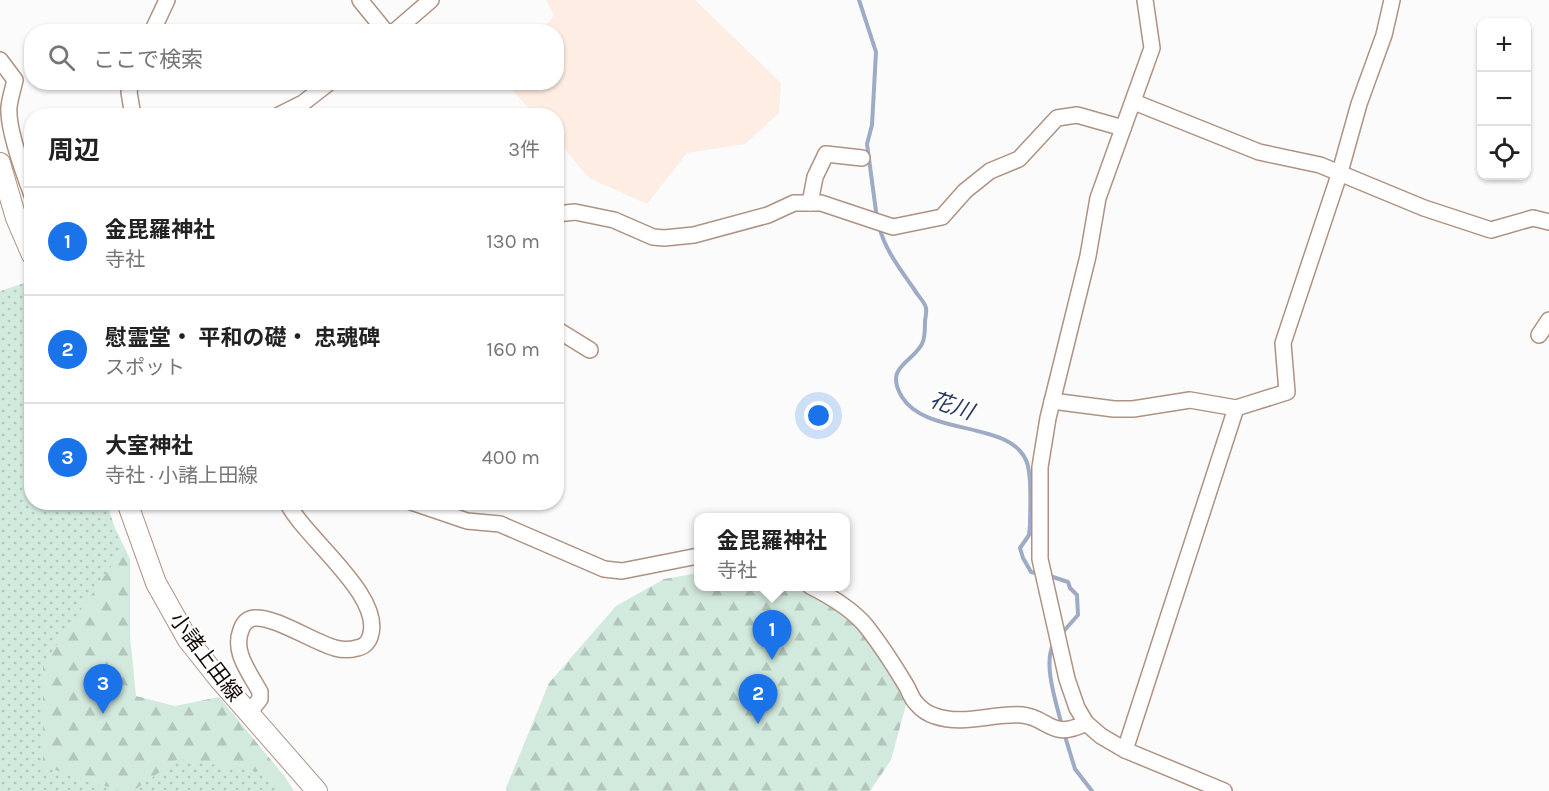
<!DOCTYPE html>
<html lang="ja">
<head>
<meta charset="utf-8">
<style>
  body { margin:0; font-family:Karla,"Noto Sans JP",sans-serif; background:#f6f6f6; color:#222 }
  .controls { position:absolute; right:18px; top:18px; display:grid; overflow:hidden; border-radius:12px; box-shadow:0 2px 4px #0004 }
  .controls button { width:54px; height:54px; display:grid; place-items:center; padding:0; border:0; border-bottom:2px solid #e0e0e0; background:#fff; color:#222; font:30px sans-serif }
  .you { position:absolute; left:819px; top:416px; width:21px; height:21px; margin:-15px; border:4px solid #fff; border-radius:50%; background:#1a73e8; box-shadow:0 0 0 9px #1a73e833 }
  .badge { display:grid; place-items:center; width:39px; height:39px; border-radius:50%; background:#1a73e8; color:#fff; font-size:20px; font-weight:700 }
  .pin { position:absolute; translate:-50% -50px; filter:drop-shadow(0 2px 3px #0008) }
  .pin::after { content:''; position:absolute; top:32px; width:21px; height:18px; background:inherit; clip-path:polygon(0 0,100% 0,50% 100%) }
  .popup { position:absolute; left:694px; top:513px; width:156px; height:78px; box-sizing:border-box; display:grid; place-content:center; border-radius:12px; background:#fff; filter:drop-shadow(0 2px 4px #0005); font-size:20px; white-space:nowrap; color:#767676 }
  .popup b { font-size:22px; color:#222 }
  .popup::after { content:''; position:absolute; left:50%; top:100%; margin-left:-12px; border:12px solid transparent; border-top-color:#fff }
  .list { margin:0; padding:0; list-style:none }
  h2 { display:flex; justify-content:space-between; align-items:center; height:78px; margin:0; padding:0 24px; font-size:26px }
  h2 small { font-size:20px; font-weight:400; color:#767676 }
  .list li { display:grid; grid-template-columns:39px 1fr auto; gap:18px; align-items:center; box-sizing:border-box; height:108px; padding:0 24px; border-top:2px solid #e0e0e0 }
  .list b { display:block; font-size:22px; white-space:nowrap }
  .list p { margin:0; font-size:20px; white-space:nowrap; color:#767676 }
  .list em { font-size:20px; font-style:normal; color:#767676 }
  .icon { flex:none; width:33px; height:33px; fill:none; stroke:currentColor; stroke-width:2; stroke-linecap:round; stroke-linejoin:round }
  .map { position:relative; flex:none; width:1549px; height:791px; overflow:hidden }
  .search { position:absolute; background:#fff; box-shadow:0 2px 4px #0004; left:24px; top:24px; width:540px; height:66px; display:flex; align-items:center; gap:15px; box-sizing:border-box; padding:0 21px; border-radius:24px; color:#767676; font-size:22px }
  .panel { position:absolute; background:#fff; box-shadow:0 2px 4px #0004; left:24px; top:108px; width:540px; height:402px; border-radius:24px }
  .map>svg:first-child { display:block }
  .commercial { fill:#feede2 }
  .forest { fill:url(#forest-firs) }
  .park { fill:url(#park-dots) }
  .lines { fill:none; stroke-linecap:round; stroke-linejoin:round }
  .stream { stroke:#9eabc7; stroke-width:4 }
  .minor-casing { stroke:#af9281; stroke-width:18 }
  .major-casing { stroke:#af9281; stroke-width:22 }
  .minor { stroke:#fff; stroke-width:15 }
  .major { stroke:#fff; stroke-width:20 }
  .labels { text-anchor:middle; stroke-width:4.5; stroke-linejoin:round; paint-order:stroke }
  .street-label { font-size:21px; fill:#140a05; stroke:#fff }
  .water-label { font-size:22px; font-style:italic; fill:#283a61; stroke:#fff }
</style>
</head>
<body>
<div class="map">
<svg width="1549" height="791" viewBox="0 0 1549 791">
  <defs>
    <pattern id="forest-firs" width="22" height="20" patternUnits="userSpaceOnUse" patternTransform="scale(1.5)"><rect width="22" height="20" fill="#d2e9dd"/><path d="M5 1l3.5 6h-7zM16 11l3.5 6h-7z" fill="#b3c6bc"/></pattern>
    <pattern id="park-dots" width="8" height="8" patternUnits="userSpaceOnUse" patternTransform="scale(1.5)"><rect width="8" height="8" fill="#d2e9dd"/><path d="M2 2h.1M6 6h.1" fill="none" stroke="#b3c6bc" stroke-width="1.8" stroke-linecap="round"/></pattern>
  </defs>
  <rect width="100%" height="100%" fill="#fbfbfb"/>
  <!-- commercial -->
  <path class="commercial" d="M546,0H695L781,83L779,113L745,144L687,153L647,204L589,178L557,140L556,116L535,115L506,83L556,82V32L542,31L554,15Z"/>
  <!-- forest -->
  <g class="forest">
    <path d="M0,374L32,502L103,503L130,559V636L136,696L175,706L219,697L285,777L294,791H0Z"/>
    <path d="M698,573V586L804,587L853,607L913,679L891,760L870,791H507L506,788L549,683L616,606L664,579Z"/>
  </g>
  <!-- park -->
  <g class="park">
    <path d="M27,282L32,293V502L107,503L122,551L43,664V766L121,791H0V291Z"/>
    <path d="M178,759L267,773L281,791H133Z"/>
  </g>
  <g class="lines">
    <!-- stream -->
    <g class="stream">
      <path d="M859,0L876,52L872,125L867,144L877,219"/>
      <path d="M879,226C885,250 900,269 914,289C917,295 925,302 926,308C927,312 925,318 925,322C925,329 925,338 922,344C911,364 884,367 902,397C927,438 1017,419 1028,466C1032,483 1030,508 1030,525L1029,535L1020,548L1023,558L1031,572L1040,574"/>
      <path d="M1047,575L1068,582L1070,588L1077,595L1078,615L1062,633"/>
      <path d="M1054,643C1042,663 1057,705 1062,726"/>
      <path d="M1064,733L1075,769L1092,791"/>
    </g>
    <defs>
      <g id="minor">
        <path d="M360,0L386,32"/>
        <path d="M1145,0L1152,48L1098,198L1088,256L1048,418L1040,467V559L1067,679L1077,708L1086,723L1101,736L1125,750L1224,791"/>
        <path d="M152,32L167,0"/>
        <path d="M394,32L431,0"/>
        <path d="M0,60L15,80C13,89 10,98 9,107C7,129 24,174 32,195"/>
        <path d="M131,82L129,92L133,116"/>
        <path d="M1134,102L1259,152L1320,165L1424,208L1491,230L1533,218L1549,222"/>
        <path d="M277,116L303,103L330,82"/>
        <path d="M810,203L815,177L826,154L862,158"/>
        <path d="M556,214L575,212L614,220L653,237L664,238L694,235L768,215L794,203H821L893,227L942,217L965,191L990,171L1019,159L1057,118L1077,115L1123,128"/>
        <path d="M556,329L590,350"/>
        <path d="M1539,335L1549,320"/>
        <path d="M1052,401L1114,409H1133L1190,400L1236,408L1287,392L1283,343L1340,172L1359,104L1384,35L1392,0"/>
        <path d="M411,502L467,521L500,524L604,569L622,571L698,556"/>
        <path d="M810,586C830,596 852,609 866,626C881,645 895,667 907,687C910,693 912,699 916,703C921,709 928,714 935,716C964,726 992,713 1022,715C1048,717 1051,741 1086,723"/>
        <path d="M249,713L260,699V692C250,673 232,652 241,630C243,624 247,619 254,618C275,616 313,642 335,648C342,650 350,650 357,648C363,647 368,643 370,637C385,596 304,538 287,502"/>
        <path d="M1125,750L1236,408"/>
      </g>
      <g id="major">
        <path d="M0,163L16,218L32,255"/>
        <path d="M127,502L156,583L188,640L219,679L317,791"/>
      </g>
    </defs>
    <!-- minor casing -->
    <use href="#minor" class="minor-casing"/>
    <!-- major casing -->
    <use href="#major" class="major-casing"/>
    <!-- minor -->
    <use href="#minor" class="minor"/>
    <!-- major -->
    <use href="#major" class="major"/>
  </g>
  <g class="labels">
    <!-- street labels -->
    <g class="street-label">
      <text transform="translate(206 657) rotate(53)" y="7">小諸上田線</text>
    </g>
    <!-- water labels -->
    <g class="water-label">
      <text transform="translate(952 405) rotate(19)" y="8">花川</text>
    </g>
  </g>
</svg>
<div class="controls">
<button>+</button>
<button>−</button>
<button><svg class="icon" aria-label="locate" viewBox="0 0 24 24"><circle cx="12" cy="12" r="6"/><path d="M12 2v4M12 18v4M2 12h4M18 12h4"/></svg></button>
</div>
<div class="you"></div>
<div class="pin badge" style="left:772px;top:660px">1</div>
<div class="popup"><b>金毘羅神社</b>寺社</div>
<div class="pin badge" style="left:758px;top:724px">2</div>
<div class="pin badge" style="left:103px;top:714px">3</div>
<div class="search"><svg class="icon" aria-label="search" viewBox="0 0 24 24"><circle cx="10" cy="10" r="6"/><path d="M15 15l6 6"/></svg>ここで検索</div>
<section class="panel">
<h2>周辺<small>3件</small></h2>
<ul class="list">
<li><span class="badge">1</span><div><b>金毘羅神社</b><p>寺社</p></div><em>130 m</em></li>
<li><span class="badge">2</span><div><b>慰霊堂・ 平和の礎・ 忠魂碑</b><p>スポット</p></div><em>160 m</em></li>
<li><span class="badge">3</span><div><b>大室神社</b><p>寺社 · 小諸上田線</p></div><em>400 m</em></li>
</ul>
</section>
</div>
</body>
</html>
